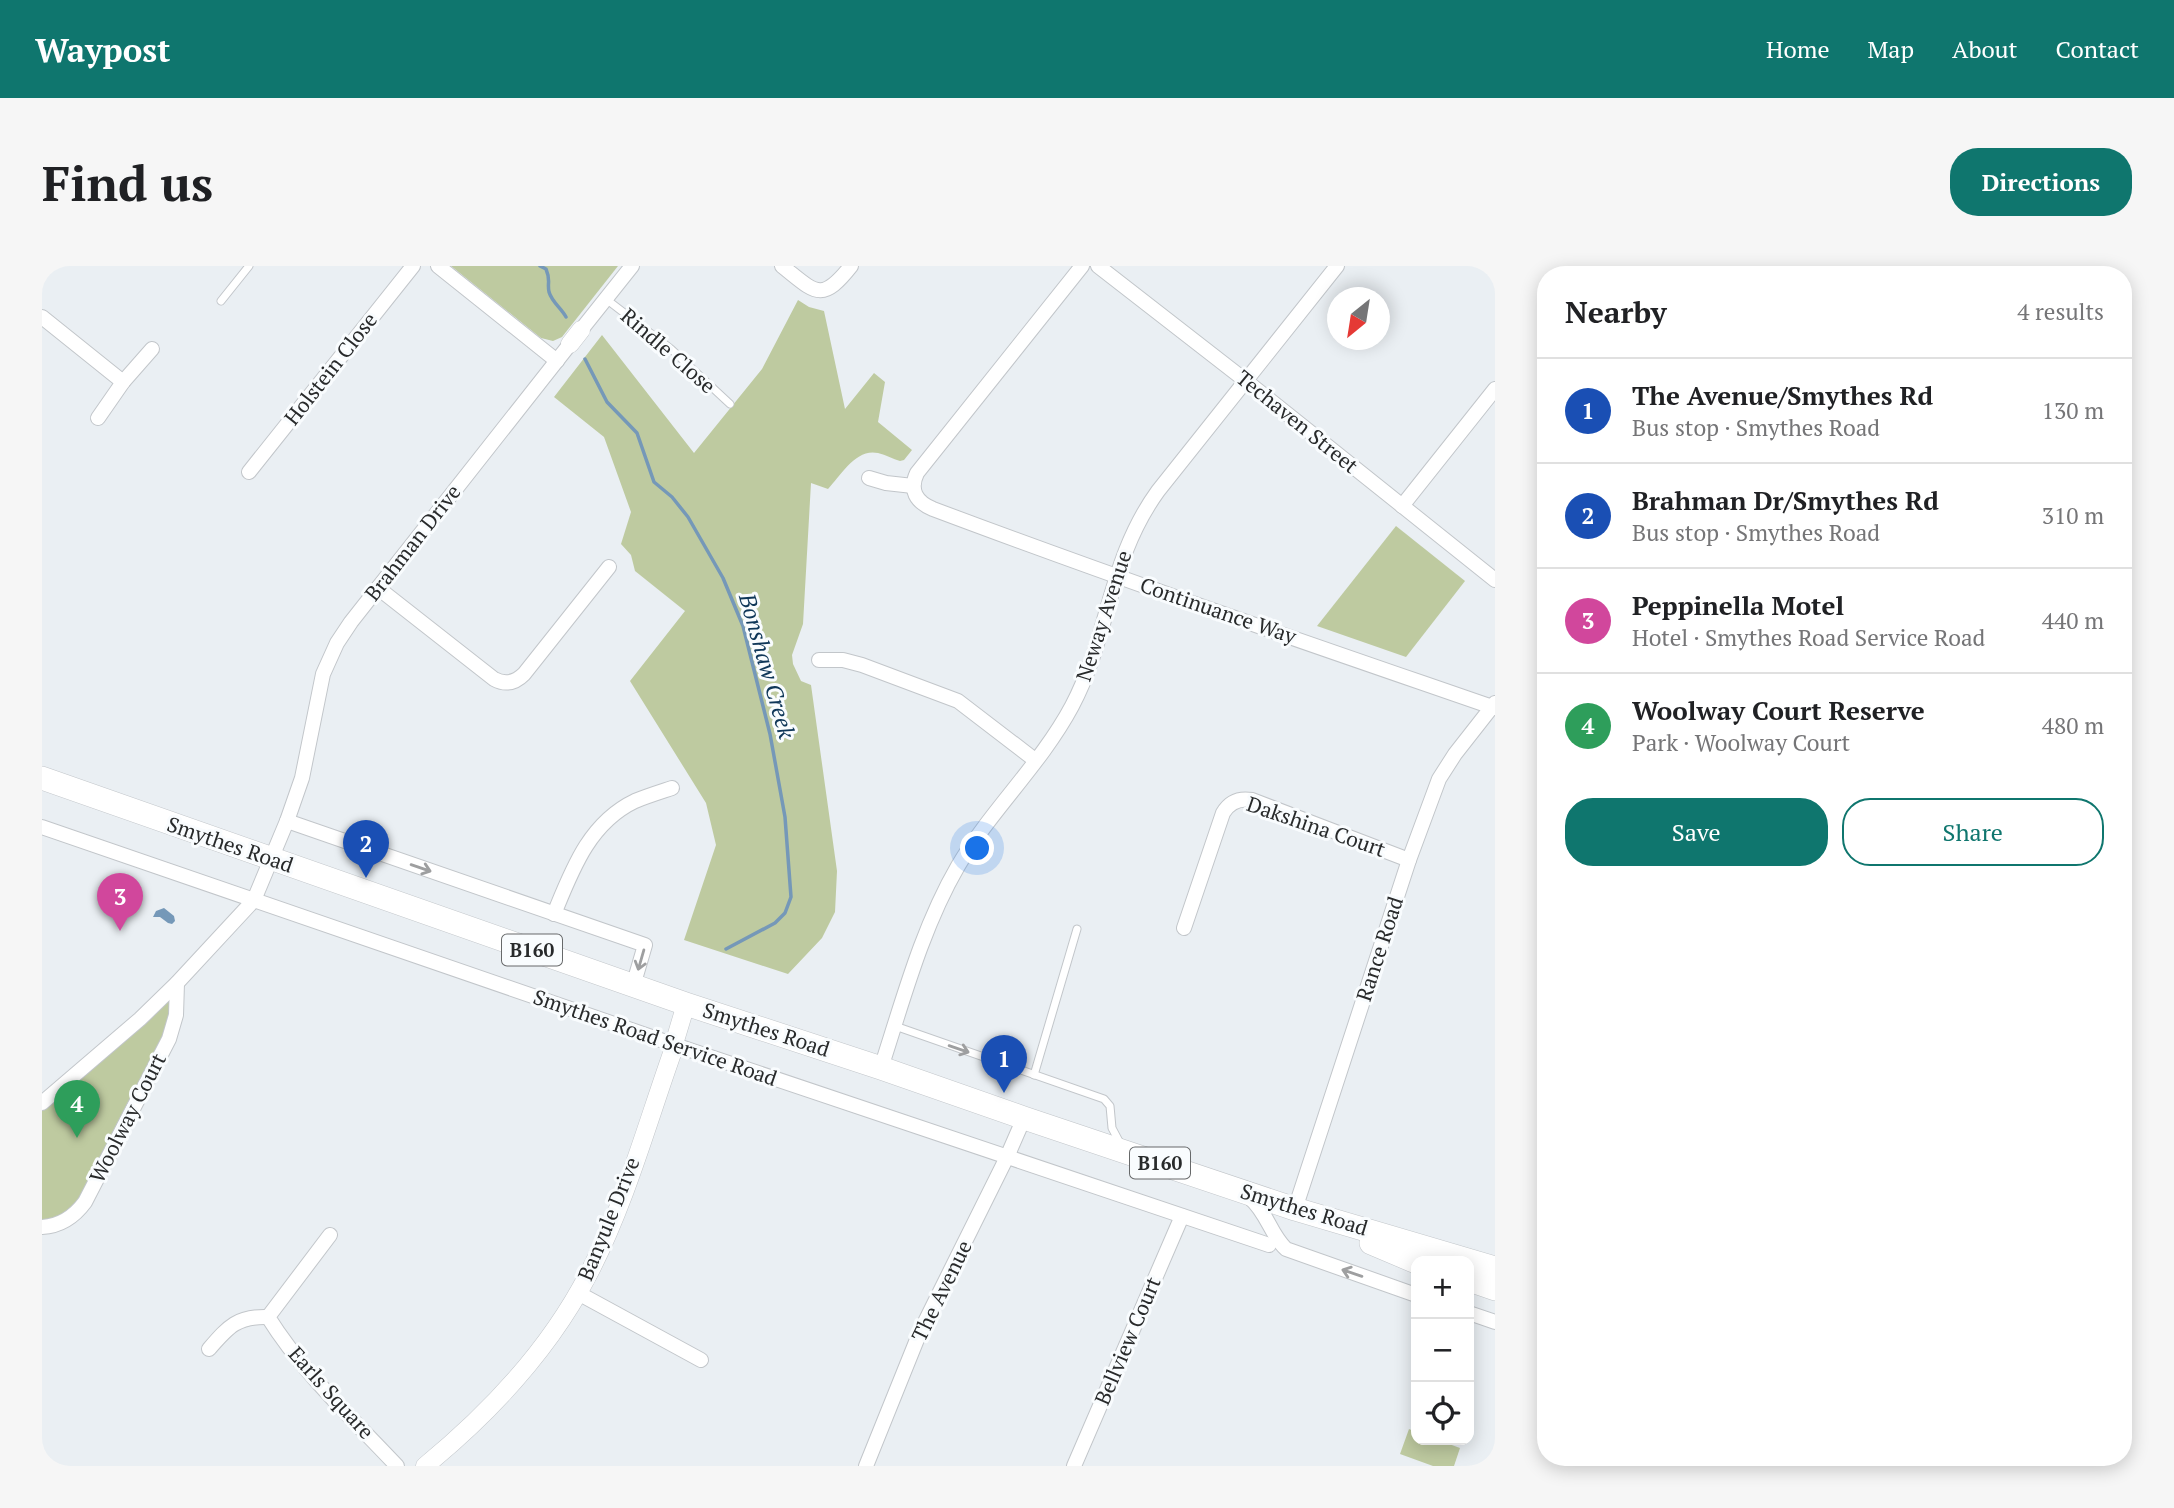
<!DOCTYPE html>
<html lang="en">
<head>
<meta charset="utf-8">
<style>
  body { margin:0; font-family:"PT Serif",serif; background:#f6f6f6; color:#202124 }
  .controls { position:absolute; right:21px; bottom:21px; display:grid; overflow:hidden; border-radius:14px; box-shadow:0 4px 18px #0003 }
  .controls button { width:63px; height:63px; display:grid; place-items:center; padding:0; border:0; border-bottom:2px solid #e0e0e0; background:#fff; color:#202124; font:35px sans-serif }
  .compass { position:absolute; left:1285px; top:21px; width:63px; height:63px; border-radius:50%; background:#fff; box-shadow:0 4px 18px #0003; rotate:210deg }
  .you { position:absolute; left:936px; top:583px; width:24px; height:24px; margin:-18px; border:5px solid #fff; border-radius:50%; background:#1a73e8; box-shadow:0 0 0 10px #1a73e833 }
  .badge { display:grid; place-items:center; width:46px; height:46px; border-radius:50%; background:#0f766e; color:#fff; font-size:23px; font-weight:700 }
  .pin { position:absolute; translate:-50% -58px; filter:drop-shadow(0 2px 4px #0008) }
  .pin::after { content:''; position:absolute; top:37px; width:24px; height:21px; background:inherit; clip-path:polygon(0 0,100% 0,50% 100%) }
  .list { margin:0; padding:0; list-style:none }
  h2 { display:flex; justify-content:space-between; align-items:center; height:91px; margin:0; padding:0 28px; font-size:30px }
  h2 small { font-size:23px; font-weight:400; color:#757577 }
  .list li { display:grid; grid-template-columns:46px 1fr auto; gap:21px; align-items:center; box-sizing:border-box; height:105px; padding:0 28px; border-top:2px solid #e0e0e0 }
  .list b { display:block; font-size:26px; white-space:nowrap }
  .list p { margin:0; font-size:23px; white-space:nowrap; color:#757577 }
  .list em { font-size:23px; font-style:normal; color:#757577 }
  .actions { display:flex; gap:14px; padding:21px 28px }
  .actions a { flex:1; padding:16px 0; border:2px solid #0f766e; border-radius:28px; text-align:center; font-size:24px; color:#0f766e }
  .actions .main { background:#0f766e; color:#fff }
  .icon { flex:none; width:38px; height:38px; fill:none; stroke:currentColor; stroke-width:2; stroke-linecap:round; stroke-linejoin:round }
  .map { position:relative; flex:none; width:1453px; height:1200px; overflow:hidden; border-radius:28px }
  header { display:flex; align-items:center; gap:42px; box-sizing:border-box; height:98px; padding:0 35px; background:#0f766e; color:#fff }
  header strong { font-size:33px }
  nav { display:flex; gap:38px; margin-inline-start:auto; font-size:24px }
  .intro { display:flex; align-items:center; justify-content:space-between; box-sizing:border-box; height:168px; padding:0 42px }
  h1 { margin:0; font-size:49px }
  .button { padding:18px 32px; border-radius:28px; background:#0f766e; color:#fff; font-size:24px; font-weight:700 }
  main { display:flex; gap:42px; padding:0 42px }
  aside { flex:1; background:#fff; border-radius:28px; box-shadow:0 4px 18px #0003 }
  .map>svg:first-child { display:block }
  .green { fill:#becaa0 }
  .water { fill:#7598b8 }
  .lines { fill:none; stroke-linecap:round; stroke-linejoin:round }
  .stream { stroke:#7598b8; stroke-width:3.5 }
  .service-casing { stroke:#c2c6ca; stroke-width:9 }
  .minor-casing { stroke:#c2c6ca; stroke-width:16 }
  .tertiary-casing { stroke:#c2c6ca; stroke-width:19 }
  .primary-casing { stroke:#c2c6ca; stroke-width:24 }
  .service { stroke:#fff; stroke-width:7 }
  .minor { stroke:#fff; stroke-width:14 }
  .tertiary { stroke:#fff; stroke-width:18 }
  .primary { stroke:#fff; stroke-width:23 }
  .oneway { stroke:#9e9fa0 }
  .labels { text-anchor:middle; stroke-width:6; stroke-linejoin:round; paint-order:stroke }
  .shield { fill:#f9fcfe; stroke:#67696a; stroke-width:2 }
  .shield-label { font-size:19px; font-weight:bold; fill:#282a2b }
  .street-label { font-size:21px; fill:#282a2b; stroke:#f9fcfe }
  .water-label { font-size:23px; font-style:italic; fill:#0f3758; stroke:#f9fcfe }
</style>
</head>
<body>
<header>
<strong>Waypost</strong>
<nav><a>Home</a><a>Map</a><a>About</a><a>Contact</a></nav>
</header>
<div class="intro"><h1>Find us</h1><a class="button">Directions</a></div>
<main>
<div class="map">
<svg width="1453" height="1200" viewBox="0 0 1453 1200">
  <rect width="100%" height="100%" fill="#eaeff3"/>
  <!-- green -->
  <g class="green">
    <path d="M409,0H576L520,71L511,75L499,72Z"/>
    <path d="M756,34L767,41L782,45L803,143L832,107L843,116L836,156L870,184L862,194L858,195C851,193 844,189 836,187C814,182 799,209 786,223L769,217L761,358L750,389L751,398L759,415L769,419L795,605L793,646L780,672L746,708L642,674L674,579L664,537L588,415L643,345L593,305L589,289L579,278L589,246L562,171L512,131L560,69L652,187L720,103Z"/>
    <path d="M1354,260L1423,315L1364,391L1275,360Z"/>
    <path d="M126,732L129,735L125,765L40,930L24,949L0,956V844L97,761Z"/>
    <path d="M1367,1163L1374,1166V1174H1396L1418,1182L1412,1200H1391L1358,1188Z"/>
  </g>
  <!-- water -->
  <path class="water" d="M122,642L132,650L133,655L130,658L126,657L118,651H111L114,645Z"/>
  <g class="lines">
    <!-- stream -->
    <g class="stream">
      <path d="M498,0L504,3C509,15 505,16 507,26C510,36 519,42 524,51"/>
      <path d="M543,93L565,136L595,167L612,216L630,231L646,251L681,312L701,360L728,468L743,551L749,631L743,647L733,657L684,683"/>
    </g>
    <defs>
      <g id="service">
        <path d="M564,33L629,83L688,138"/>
        <path d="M179,35L207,0"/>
        <path d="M853,760L1062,833L1068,840L1070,862L1079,879"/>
        <path d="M992,809L1035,663"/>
      </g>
      <g id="minor">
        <path d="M396,0L515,95"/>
        <path d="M740,0C773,26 779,38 809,0"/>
        <path d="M1040,0L875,207C867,224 874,236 891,243C1077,313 1265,377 1453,442"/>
        <path d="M1056,0L1204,115L1453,314"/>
        <path d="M0,1L1,0"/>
        <path d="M0,51L81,116"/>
        <path d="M539,64L590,0"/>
        <path d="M56,152L81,116L110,83"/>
        <path d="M207,206L371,0"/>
        <path d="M827,212L844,217L871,220"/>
        <path d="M1360,240L1453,123"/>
        <path d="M336,322L452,413C463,419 473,417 482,408L567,301"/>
        <path d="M777,394H801L820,399L916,435L993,494"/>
        <path d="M245,555L603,679L591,720"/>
        <path d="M0,561L633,779L1227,979"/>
        <path d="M512,648C530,604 547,557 593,535C605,530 618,526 630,522"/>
        <path d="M1142,662L1181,547C1188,535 1198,532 1210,534L1367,594"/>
        <path d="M839,802C861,734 880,662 916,600C949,544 999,498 1030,440C1068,368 1066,294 1116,225L1295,0"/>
        <path d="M0,837L98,753L135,717L212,634L245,555L260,512L281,408L295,377L309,356L528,78"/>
        <path d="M1208,932C1225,946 1228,968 1244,983L1374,1029"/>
        <path d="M1253,943L1367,594L1397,513L1413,488L1453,437"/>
        <path d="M0,961C18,960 32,951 43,936L127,773L134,749L135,717"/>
        <path d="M288,969L226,1051C261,1107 310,1152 355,1200"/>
        <path d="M536,1027L659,1094"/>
        <path d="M1427,1047L1453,1056"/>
        <path d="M167,1083C186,1061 195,1050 226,1051"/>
        <path d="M824,1200L878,1066L965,891L982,852"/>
        <path d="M1032,1200L1140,950"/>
      </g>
      <g id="tertiary">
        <path d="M528,78L539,64"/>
        <path d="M632,778L644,738"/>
        <path d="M383,1200C449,1146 508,1083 547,1007C584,936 606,854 633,779"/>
      </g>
      <g id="primary">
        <path d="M0,512L644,738L839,802L982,852L1253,943L1453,1002"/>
        <path d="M1329,977L1374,996"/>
        <path d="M1427,1014L1453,1023"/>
      </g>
    </defs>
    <!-- service casing -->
    <use href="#service" class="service-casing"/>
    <!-- minor casing -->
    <use href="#minor" class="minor-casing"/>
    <!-- tertiary casing -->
    <use href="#tertiary" class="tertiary-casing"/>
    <!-- primary casing -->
    <use href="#primary" class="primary-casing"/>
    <!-- service -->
    <use href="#service" class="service"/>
    <!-- minor -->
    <use href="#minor" class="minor"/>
    <!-- tertiary -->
    <use href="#tertiary" class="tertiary"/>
    <!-- primary -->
    <use href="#primary" class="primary"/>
  </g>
  <!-- one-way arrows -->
  <defs><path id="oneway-shaft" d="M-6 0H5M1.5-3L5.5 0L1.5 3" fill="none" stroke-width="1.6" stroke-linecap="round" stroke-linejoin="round" transform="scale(1.75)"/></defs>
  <g class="oneway">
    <use href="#oneway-shaft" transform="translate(379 602) rotate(19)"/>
    <use href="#oneway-shaft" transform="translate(599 694) rotate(106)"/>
    <use href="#oneway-shaft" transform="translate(917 783) rotate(19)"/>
    <use href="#oneway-shaft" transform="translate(1310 1007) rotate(-161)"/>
  </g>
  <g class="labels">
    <!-- shield labels -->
    <g class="shield">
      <rect x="460" y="668.5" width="60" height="31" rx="5"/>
      <rect x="1088" y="881.5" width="60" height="31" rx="5"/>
    </g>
    <g class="shield-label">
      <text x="490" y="691">B160</text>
      <text x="1118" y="904">B160</text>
    </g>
    <!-- street labels -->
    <g class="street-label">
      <text transform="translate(626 85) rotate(41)" y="7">Rindle Close</text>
      <text transform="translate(289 103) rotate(-52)" y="7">Holstein Close</text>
      <text transform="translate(1255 156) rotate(39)" y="7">Techaven Street</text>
      <text transform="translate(371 277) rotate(-52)" y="7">Brahman Drive</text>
      <text transform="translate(1176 345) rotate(19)" y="7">Continuance Way</text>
      <text transform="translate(1062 350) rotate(-72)" y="7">Neway Avenue</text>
      <text transform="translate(1274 561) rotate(19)" y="7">Dakshina Court</text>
      <text transform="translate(188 579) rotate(19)" y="7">Smythes Road</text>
      <text transform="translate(1338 683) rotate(-72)" y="7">Rance Road</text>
      <text transform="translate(724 764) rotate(18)" y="7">Smythes Road</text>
      <text transform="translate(613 772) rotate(19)" y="7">Smythes Road Service Road</text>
      <text transform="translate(86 852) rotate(-63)" y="7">Woolway Court</text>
      <text transform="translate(1262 944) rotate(17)" y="7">Smythes Road</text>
      <text transform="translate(567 953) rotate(-68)" y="7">Banyule Drive</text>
      <text transform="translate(900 1025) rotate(-64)" y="7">The Avenue</text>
      <text transform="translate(1086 1075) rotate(-67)" y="7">Bellview Court</text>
      <text transform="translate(289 1127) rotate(48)" y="7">Earls Square</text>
    </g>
    <!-- water labels -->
    <g class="water-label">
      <text transform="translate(725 400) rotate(74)" y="8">Bonshaw Creek</text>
    </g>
  </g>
</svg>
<div class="controls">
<button>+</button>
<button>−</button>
<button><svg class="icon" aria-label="locate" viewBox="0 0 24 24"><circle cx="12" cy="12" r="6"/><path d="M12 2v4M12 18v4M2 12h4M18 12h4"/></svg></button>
</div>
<svg class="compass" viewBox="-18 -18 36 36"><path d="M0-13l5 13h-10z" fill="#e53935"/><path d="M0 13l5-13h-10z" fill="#757577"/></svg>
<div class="you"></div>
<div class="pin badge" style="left:962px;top:827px;background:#1a4fb4">1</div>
<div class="pin badge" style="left:324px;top:612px;background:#1a4fb4">2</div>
<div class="pin badge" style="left:78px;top:665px;background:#d1479c">3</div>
<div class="pin badge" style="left:35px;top:872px;background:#2e9e5b">4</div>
</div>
<aside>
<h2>Nearby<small>4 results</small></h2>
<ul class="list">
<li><span class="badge" style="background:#1a4fb4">1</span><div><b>The Avenue/Smythes Rd</b><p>Bus stop · Smythes Road</p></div><em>130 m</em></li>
<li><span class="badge" style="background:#1a4fb4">2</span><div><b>Brahman Dr/Smythes Rd</b><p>Bus stop · Smythes Road</p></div><em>310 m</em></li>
<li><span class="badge" style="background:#d1479c">3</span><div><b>Peppinella Motel</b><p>Hotel · Smythes Road Service Road</p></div><em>440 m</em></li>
<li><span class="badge" style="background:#2e9e5b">4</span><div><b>Woolway Court Reserve</b><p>Park · Woolway Court</p></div><em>480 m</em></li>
</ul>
<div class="actions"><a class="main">Save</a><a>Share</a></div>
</aside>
</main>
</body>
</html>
